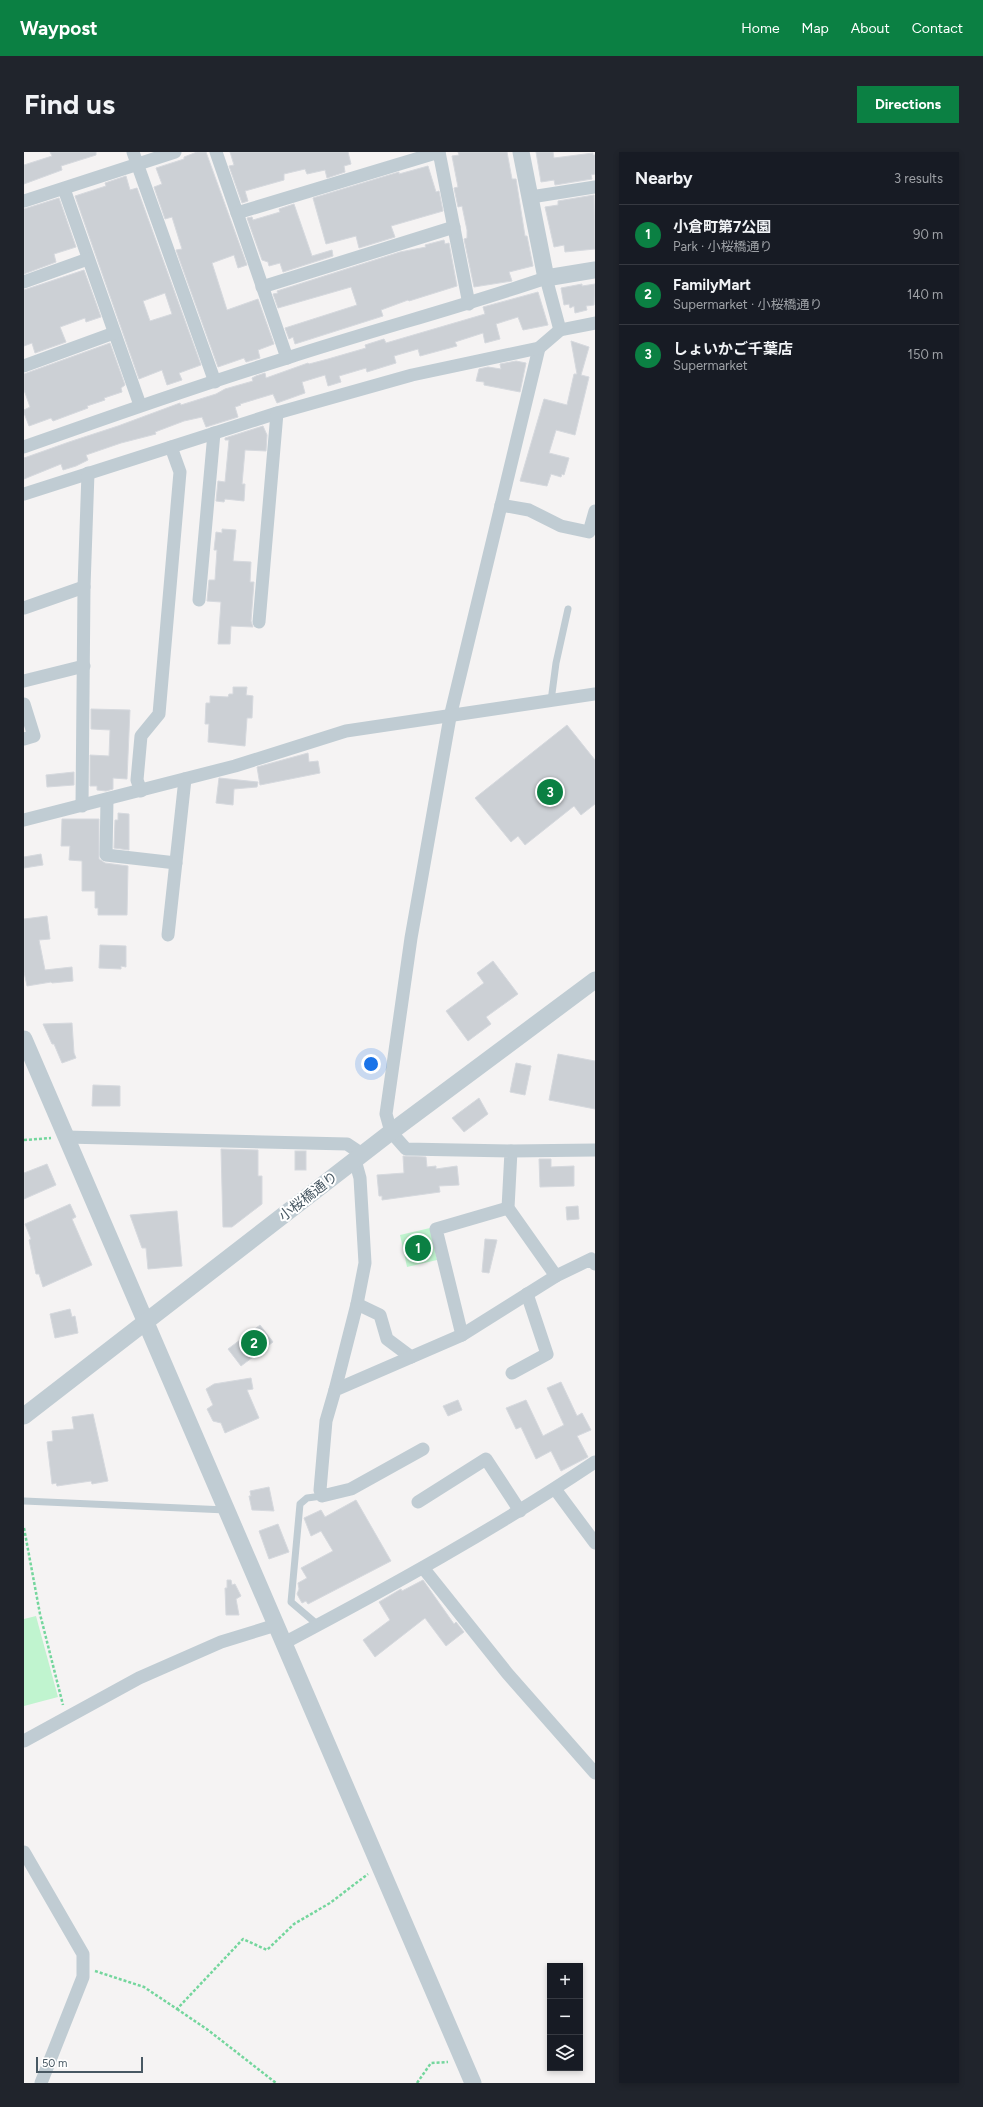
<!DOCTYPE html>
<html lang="en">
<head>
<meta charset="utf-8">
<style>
  body { margin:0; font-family:Figtree,"Noto Sans JP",sans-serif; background:#20242c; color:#f1f3f6 }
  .controls { position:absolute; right:12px; bottom:12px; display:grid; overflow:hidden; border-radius:0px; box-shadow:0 2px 6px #0003 }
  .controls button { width:36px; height:36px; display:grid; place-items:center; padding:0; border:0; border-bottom:1px solid #363941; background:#171b24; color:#f1f3f6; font:20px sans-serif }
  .scale { position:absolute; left:12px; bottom:10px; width:107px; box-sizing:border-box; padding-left:4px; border:2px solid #485863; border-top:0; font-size:11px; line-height:14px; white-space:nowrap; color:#485863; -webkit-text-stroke:3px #fff; paint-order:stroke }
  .you { position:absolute; left:347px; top:912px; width:14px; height:14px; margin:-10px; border:3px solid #fff; border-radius:50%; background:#1a73e8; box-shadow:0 0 0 6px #1a73e833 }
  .badge { display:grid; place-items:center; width:26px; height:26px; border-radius:50%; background:#0b8043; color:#fff; font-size:13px; font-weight:700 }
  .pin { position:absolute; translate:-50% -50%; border:2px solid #fff; box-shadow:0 1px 4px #0006 }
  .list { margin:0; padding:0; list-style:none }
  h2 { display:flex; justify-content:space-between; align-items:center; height:52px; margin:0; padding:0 16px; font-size:17px }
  h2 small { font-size:13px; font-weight:400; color:#9ea1a6 }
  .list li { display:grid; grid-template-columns:26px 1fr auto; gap:12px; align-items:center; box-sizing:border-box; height:60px; padding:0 16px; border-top:1px solid #363941 }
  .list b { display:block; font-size:15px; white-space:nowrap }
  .list p { margin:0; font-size:13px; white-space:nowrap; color:#9ea1a6 }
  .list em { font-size:13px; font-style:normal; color:#9ea1a6 }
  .icon { flex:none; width:22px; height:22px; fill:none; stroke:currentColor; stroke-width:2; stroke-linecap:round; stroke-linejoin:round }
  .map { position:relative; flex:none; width:571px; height:1931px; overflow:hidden; border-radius:0px }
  header { display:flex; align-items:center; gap:24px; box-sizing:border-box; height:56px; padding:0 20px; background:#0b8043; color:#fff }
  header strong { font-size:19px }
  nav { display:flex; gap:22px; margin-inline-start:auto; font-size:14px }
  .intro { display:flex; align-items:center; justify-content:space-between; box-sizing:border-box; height:96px; padding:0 24px }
  h1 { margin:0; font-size:28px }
  .button { padding:10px 18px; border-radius:0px; background:#0b8043; color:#fff; font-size:14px; font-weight:700 }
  main { display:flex; gap:24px; padding:0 24px }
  aside { flex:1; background:#171b24; border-radius:0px; box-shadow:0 2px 6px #0003 }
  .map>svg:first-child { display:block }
  .green { fill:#c0f4cf }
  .building { fill:#ccd0d5; stroke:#d6d9de; fill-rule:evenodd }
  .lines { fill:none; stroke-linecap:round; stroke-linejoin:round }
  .path { stroke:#74d69d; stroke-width:2.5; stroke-dasharray:3 2; stroke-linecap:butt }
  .service { stroke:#c0ccd3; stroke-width:7 }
  .minor { stroke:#c0ccd3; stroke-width:13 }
  .tertiary { stroke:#c0ccd3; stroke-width:17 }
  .labels { text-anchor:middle; stroke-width:4; stroke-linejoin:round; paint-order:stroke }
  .street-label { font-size:14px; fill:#485863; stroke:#fff }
</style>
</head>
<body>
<header>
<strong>Waypost</strong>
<nav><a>Home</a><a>Map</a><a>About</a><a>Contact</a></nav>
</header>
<div class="intro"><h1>Find us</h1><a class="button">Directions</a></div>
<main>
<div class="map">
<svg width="571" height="1931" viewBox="0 0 571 1931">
  <rect width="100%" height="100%" fill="#f5f3f3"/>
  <!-- green -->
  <g class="green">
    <path d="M406,1076L413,1108L383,1115L376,1083Z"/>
    <path d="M12,1464L34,1545L0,1554V1467Z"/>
  </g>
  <!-- building -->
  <g class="building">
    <path d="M26,0H72V3L37,14L38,18L0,32V13L28,4Z"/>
    <path d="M173,0H182L223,113L214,116L210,103L188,111L203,158L234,147L250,192L234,198L236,206L222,210L220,206L194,215L152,98L158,97L148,65L141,67L130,35L138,32L132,16L160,7V5Z"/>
    <path d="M206,0H324L327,12L320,14L321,20L303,26L301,18L283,22L281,17L260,22V28L221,39L224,49L218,51L205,14L210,13Z"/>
    <path d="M434,0H483L488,27H492L501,84H503L509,114L485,120L488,129L450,135L440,87L443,86V78L438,54L434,55L430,36L434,35L428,4L435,3Z"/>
    <path d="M512,0H529L530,6L569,1V3H571V22L567,23L568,27L531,33L530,28L517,30Z"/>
    <path d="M404,14L412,40L415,39L419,59L367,74L371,85L335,96L332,84L302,92L289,46L375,20V22Z"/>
    <path d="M102,24L106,38L113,36L177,213L155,221L158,228L143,233L138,218L115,227L51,44L82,34L81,31ZM141,141L148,162L126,169L119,149Z"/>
    <path d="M570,43L571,97L541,100L540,93L530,95L521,55L534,53V49Z"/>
    <path d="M35,46L52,95L30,102L32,110L0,122V57Z"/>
    <path d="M270,52L288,104L308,98L309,104L259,120L256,111L245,114L244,110L238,108L223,66L228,65L229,68L256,60L255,57Z"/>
    <path d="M420,88L421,92L425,91L433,134L385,149L384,148L357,158L359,164L271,192L269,185L265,187L261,176L333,153L327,135L254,156L249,142L254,141L253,139L376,100L402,95L401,93Z"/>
    <path d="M60,118L77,165L62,170L61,166L36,175L42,190L11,201L8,191L0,194V138Z"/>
    <path d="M558,132V134L571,132L570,153L562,154L563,158L551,161L550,154L546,156L545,152L540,153L537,136Z"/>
    <path d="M514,140L524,173L499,178L494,165L472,172L476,187L461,191L459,181L431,190L433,194L396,204L394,197L370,204L372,211L343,220L342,216L315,224L317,230L304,234L301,223L278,230L281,241L253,251L249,242L216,252L217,253L211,255L214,265L182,275L178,265L160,269L131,280L132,282L97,291L62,303L64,308L52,314L39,318L37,312L0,327V306L45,290L94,274L156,251L157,253L192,242L201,237L229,229L228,226L232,224L241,221L242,226L284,211L285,212L304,207L342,196L341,193L360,187L362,191L461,162L459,155Z"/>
    <path d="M547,189L565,195L557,223L565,225L551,283L532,278L525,301L545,306L540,323L538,322L537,325L527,322L523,334L496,329L520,247L543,253L550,222H553Z"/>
    <path d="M86,191L101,233L97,236L98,240L80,246L81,248L63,254L64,256L29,269L27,266L5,274L0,261V258L6,255L0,238V222Z"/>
    <path d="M492,209L502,211L496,240L460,233V230L452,229L455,217L464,215L477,217L476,212Z"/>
    <path d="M239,274L243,283L242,299L221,298L218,332H221L220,349L201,347L200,350L192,349L194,329L201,330L205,288H201V286Z"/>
    <path d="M198,377L212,378L209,409L227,410L226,430H230L227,469L229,475L207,474L206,492H194L197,450L183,449L185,428H191L193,398H190L192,380L198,381Z"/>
    <path d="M209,535H223L222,543L229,544L228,566H223L221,594L184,590L185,572H181L182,551H186V544L204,545L205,542H209Z"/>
    <path d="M67,557L106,558L103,627L89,626V637L82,639L73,638V634H66V603L85,604L86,578L67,577Z"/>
    <path d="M543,573L571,608V652L557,663L550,654L501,693L494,684L487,690L451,646Z"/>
    <path d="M284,601L285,610L294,609L296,621L236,633L233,615Z"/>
    <path d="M50,620V633L23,635L22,623Z"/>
    <path d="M195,626L234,630L233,635L210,637L209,653L192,651Z"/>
    <path d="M94,661L105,662V698L90,696L91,668H94Z"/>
    <path d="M38,667H75V707L81,711L104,714L103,763H74V756H71V739H58V709L45,708L46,694H37Z"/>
    <path d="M17,702L19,713L0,716V705Z"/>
    <path d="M23,764L26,787L15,788L21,818L48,815L49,829L28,831L27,830L3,834L0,820V767Z"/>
    <path d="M76,793L102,794V815L97,814V817L75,816Z"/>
    <path d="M469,809L494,842L462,865L467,872L444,889L422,859L460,831L453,821Z"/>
    <path d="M48,871L50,901L52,906L38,911L30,892H28L19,872Z"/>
    <path d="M534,902L571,909V957L525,948Z"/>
    <path d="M492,911L507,914L501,943L486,940Z"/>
    <path d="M69,933L96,934V954H68Z"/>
    <path d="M455,946L464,962L440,980L428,966Z"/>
    <path d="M197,997L234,998V1024H238V1052L208,1075H199Z"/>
    <rect x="271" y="999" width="11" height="19"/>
    <path d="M379,1004L402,1005L403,1015L412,1014V1017L433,1014L435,1033L415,1034L416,1040L358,1048V1044H355L353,1023L380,1021Z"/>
    <path d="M515,1007H527V1015L550,1014V1034L516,1035Z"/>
    <path d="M23,1012L32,1033L0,1047V1021Z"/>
    <path d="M46,1052L52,1065L48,1067L68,1113L19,1135L15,1122H12L5,1088L7,1087L1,1072Z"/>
    <path d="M554,1054L555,1067L543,1068L542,1055Z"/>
    <path d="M153,1059L158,1114L124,1117L122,1096H118L106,1063Z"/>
    <path d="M461,1087L473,1088L465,1121L458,1120Z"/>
    <path d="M46,1157L48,1165L51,1164L54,1181L31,1186L26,1162Z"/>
    <path d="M236,1173L249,1190L217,1214L204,1197Z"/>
    <path d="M227,1226L229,1237L223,1238L235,1266L201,1281L197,1271L189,1269L183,1257L189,1253L182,1237L190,1232Z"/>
    <path d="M537,1230L553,1264L558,1261L567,1278L553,1284L564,1305L537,1319L527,1299L512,1307L497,1275L492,1277L482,1256L502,1248L519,1284L540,1273L523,1236Z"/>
    <path d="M434,1248L438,1258L424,1264L419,1254Z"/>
    <path d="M69,1262L84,1329L68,1332L67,1329L33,1334L32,1331L28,1332L23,1290L29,1289L28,1279L50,1277L48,1265Z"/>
    <path d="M245,1335L250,1359L228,1358L225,1344H227L226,1339Z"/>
    <path d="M332,1348L367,1409L284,1452L282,1449L278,1451L273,1442L275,1437L274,1431L283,1426L277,1416L309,1399L297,1379L287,1384L280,1366L297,1358L301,1365Z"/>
    <path d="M254,1372L265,1400L245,1407L235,1379Z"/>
    <path d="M203,1428H207L208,1433L211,1432L217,1444L212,1447L215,1463H202L201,1436H203Z"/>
    <path d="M399,1428L430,1472L432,1470L440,1480L422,1494L401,1466L351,1505L339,1488L366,1468L355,1450L377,1437L378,1439Z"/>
  </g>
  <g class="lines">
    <!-- path -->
    <g class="path">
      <path d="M0,988L27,986"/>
      <path d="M0,1376L16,1462L39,1553"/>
      <path d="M71,1819L120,1835L153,1857L219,1787L243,1798L270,1772L306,1751L344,1722"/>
      <path d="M153,1857L184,1878L252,1931"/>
      <path d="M393,1931L407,1911L424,1910"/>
    </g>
    <!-- service -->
    <g class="service">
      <path d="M527,549L532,511L544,457"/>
      <path d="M0,1349L202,1358"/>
      <path d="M294,1473L267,1450L276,1352L283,1346L298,1344"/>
    </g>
    <!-- minor -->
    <g class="minor">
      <path d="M109,0L191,230"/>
      <path d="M192,0L263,206"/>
      <path d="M415,0L445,152"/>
      <path d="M40,37L116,253"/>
      <path d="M507,45L571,35"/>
      <path d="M0,49L151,0"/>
      <path d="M213,61L415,0"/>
      <path d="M0,130L64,107"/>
      <path d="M238,135L430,75"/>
      <path d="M515,196L426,565L387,786L362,962L367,980L382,997L487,999L484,1056L532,1124"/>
      <path d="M0,214L90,181"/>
      <path d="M0,295C87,264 175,233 263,206C349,178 437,155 522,126L536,178"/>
      <path d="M0,342L253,261L388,223L515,196L536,178L571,171"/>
      <path d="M477,353L505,358L537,374L565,380L571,359"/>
      <path d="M175,448L190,281"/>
      <path d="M0,456L60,435"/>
      <path d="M235,470L253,261"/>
      <path d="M0,529L60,514"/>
      <path d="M0,552L10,584L0,587"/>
      <path d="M117,639L113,628L117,584L135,562L156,320L147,295"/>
      <path d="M83,648L82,703L152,711"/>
      <path d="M58,654L60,435L64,321"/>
      <path d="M0,668L211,614L322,579L571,542"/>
      <path d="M144,783L161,627"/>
      <path d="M42,985L323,992L338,1002"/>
      <path d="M487,999L571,998"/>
      <path d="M331,1008L336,1026L341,1111L333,1152"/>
      <path d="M438,1183L412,1077L484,1056"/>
      <path d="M488,1221L523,1202L503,1142"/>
      <path d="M311,1238L333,1152L356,1163L363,1187L387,1205"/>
      <path d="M399,1297L327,1337L298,1344L296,1338L302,1269L311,1238L438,1183L532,1124L567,1107L571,1112"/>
      <path d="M531,1337L571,1391"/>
      <path d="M394,1350L462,1307L496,1359"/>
      <path d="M400,1417L483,1521L571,1621"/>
      <path d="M260,1491C366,1435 471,1377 571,1310"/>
      <path d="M0,1589L115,1526L197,1490L252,1473"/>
      <path d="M0,1700L59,1802V1825L17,1931"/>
    </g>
    <!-- tertiary -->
    <g class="tertiary">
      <path d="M497,0L522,126L571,118"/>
      <path d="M0,887L449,1931"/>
      <path d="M0,1264L367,980L571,828"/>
    </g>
  </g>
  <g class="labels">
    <!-- street labels -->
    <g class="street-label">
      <text transform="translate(284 1044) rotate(-38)" y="5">小桜橋通り</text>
    </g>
  </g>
</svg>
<div class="controls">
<button>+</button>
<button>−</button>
<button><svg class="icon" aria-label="layers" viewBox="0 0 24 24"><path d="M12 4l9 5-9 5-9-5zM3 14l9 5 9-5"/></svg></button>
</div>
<div class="scale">50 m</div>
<div class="you"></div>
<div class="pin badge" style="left:394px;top:1096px">1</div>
<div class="pin badge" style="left:230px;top:1191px">2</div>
<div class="pin badge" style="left:526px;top:640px">3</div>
</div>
<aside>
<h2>Nearby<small>3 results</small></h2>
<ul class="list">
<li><span class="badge">1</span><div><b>小倉町第7公園</b><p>Park · 小桜橋通り</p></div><em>90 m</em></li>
<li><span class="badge">2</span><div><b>FamilyMart</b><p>Supermarket · 小桜橋通り</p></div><em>140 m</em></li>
<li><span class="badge">3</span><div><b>しょいかご千葉店</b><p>Supermarket</p></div><em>150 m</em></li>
</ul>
</aside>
</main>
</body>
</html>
